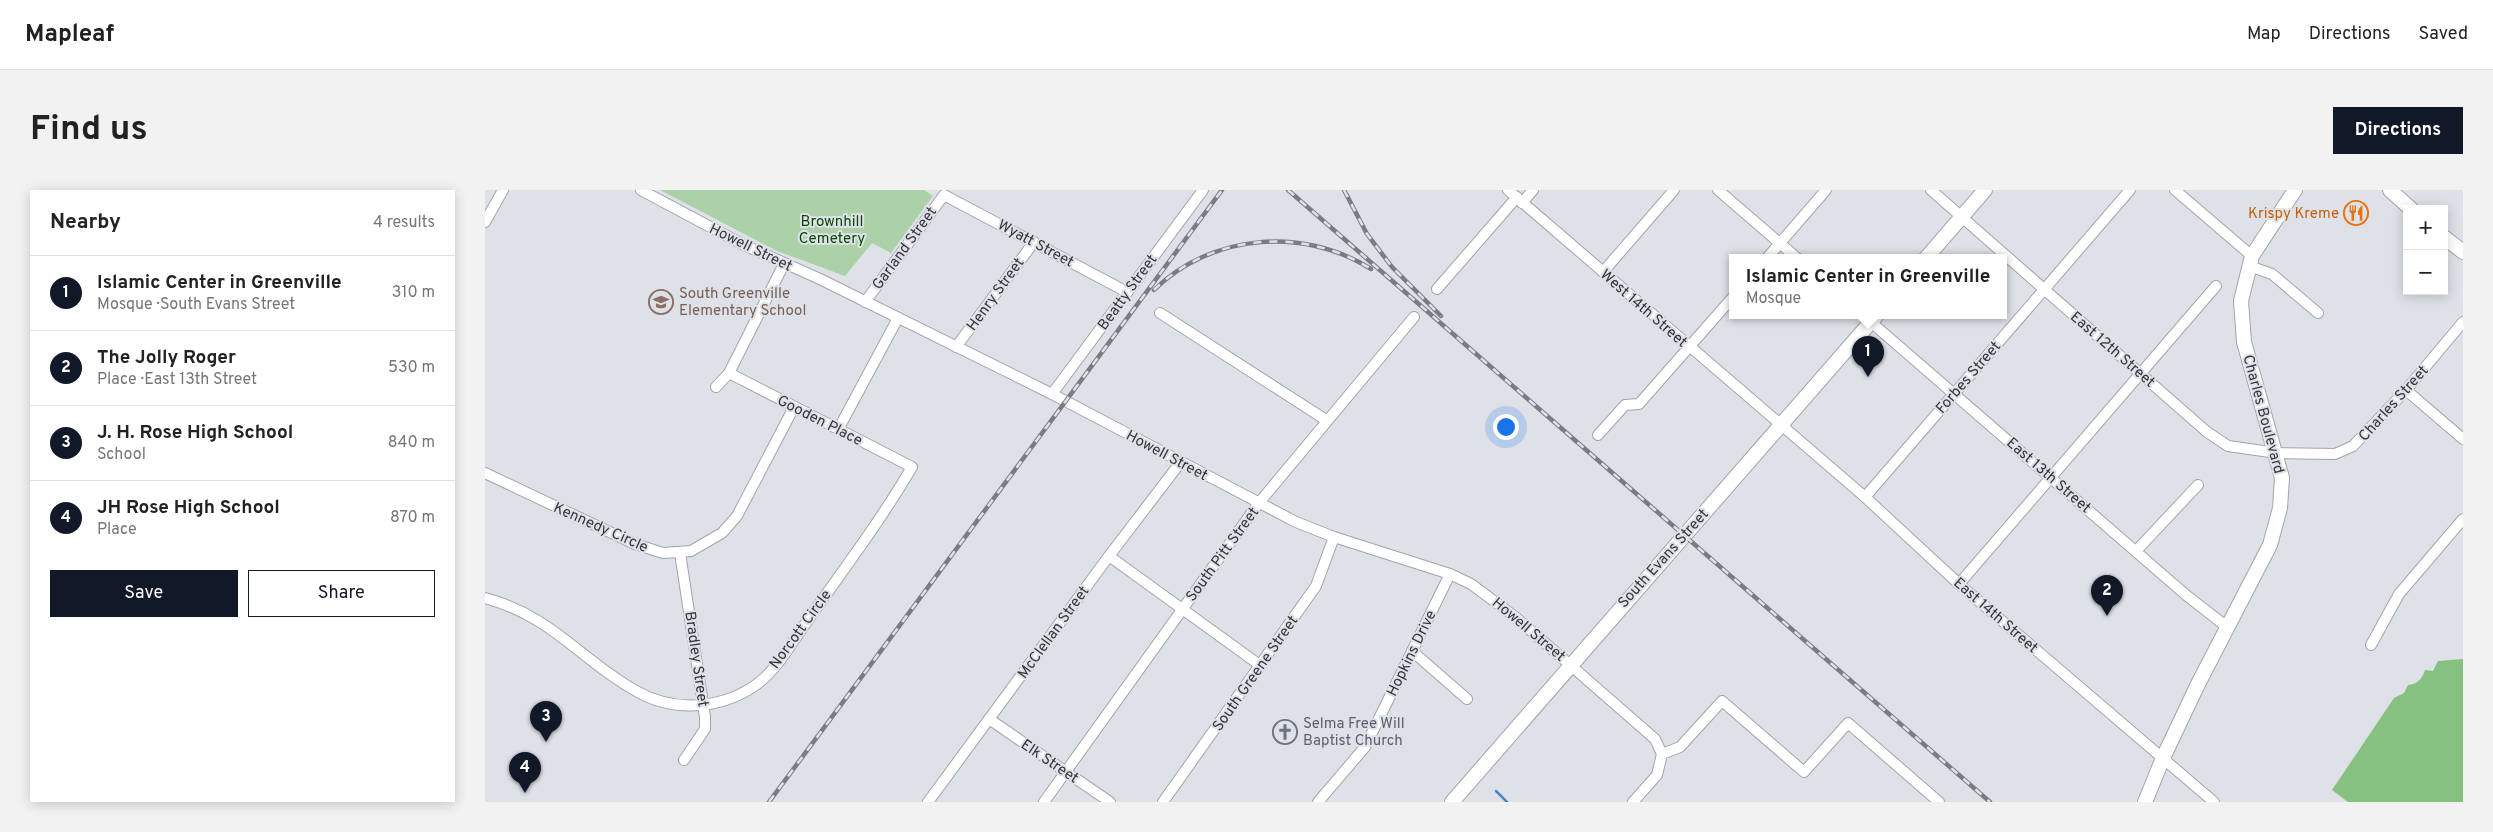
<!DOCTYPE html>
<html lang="en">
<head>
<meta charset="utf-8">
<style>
  body { margin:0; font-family:Overpass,sans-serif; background:#f2f2f2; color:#222 }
  .controls { position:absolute; right:15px; top:15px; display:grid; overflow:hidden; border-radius:0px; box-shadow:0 2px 12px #0003 }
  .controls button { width:45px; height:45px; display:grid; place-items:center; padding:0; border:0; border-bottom:1px solid #e0e0e0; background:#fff; color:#222; font:25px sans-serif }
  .you { position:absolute; left:1020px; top:236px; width:18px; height:18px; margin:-12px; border:4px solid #fff; border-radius:50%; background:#1a73e8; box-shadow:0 0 0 8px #1a73e833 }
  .badge { display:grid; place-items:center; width:32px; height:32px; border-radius:50%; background:#111827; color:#fff; font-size:16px; font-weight:700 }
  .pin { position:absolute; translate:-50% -41px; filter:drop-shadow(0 1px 2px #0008) }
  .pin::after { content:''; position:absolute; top:26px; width:18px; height:15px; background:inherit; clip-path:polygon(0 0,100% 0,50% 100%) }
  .popup { position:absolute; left:1244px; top:64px; width:278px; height:65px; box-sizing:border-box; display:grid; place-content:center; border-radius:0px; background:#fff; filter:drop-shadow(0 1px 4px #0005); font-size:16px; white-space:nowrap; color:#767676 }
  .popup b { font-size:19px; color:#222 }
  .popup::after { content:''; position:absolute; left:50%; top:100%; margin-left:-10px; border:10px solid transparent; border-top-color:#fff }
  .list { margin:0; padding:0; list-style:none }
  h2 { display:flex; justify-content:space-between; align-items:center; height:65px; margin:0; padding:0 20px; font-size:21px }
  h2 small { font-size:16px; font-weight:400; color:#767676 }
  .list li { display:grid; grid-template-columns:32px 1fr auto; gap:15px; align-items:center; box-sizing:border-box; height:75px; padding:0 20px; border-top:1px solid #e0e0e0 }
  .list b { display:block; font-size:19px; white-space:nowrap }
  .list p { margin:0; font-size:16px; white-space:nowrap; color:#767676 }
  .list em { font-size:16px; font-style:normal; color:#767676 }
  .actions { display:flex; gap:10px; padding:15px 20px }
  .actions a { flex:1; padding:11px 0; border:1px solid #111827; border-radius:0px; text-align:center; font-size:18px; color:#111827 }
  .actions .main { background:#111827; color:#fff }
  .map { position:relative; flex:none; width:1978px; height:612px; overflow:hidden; border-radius:0px }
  header { display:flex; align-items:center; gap:30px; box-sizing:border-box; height:70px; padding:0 25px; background:#fff; border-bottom:1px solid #e0e0e0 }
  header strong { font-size:24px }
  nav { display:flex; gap:28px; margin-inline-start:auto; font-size:18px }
  .intro { display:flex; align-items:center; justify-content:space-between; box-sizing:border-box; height:120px; padding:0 30px }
  h1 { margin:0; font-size:35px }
  .button { padding:12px 22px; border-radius:0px; background:#111827; color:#fff; font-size:18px; font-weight:700 }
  main { display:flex; gap:30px; padding:0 30px }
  aside { flex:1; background:#fff; border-radius:0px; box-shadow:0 2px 12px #0003 }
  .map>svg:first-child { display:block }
  .green { fill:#acd0a8 }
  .forest { fill:#86c180 }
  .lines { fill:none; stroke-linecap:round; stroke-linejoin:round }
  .stream { stroke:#4d88c4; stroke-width:2.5 }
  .minor-casing { stroke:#a1a4ab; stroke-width:12 }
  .major-casing { stroke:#a1a4ab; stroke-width:16 }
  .minor { stroke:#fff; stroke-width:10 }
  .major { stroke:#fff; stroke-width:14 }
  .rail-casing { stroke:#7a7c80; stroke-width:4.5 }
  .rail { stroke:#dee1e8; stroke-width:2.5; stroke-dasharray:8; stroke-linecap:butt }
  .labels { text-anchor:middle; stroke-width:4; stroke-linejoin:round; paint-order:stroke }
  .food-label { font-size:15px; fill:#c56008; stroke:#dee1e8; text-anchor:end }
  .park-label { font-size:15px; fill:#084805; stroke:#dee1e8 }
  .street-label { font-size:15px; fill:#353638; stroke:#dee1e8 }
  .education-label { font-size:15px; fill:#785e54; stroke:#dee1e8; text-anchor:start }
  .worship-label { font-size:15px; fill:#5b616d; stroke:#dee1e8; text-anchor:start }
</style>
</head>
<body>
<header>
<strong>Mapleaf</strong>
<nav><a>Map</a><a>Directions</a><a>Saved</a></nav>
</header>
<div class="intro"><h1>Find us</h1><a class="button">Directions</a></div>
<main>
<aside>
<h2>Nearby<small>4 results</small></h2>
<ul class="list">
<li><span class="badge">1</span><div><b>Islamic Center in Greenville</b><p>Mosque · South Evans Street</p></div><em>310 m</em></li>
<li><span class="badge">2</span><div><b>The Jolly Roger</b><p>Place · East 13th Street</p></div><em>530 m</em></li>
<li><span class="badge">3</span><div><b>J. H. Rose High School</b><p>School</p></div><em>840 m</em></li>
<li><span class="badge">4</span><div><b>JH Rose High School</b><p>Place</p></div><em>870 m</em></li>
</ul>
<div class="actions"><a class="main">Save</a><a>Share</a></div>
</aside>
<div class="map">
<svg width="1978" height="612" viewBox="0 0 1978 612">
  <rect width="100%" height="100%" fill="#dee1e8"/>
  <!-- green -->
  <path class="green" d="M175,0H439L448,6L406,63L387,53L360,86L292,61Z"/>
  <!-- forest -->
  <path class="forest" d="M1978,469V612H1863L1847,600L1909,508L1919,503L1923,495C1933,494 1937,489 1940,480L1948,481L1953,471Z"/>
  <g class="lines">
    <!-- stream -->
    <path class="stream" d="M1011,601L1022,612"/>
    <defs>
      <g id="minor">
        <path d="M156,0L259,55L335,89L567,204L811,332L849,347L965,384L986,394L1029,426L1170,549L1177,564L1172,585L1148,612"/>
        <path d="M1023,0L1380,307L1474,394L1729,612"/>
        <path d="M1233,0L1312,68"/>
        <path d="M1446,0L1722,242L1743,256L1792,263L1850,264L1868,256L1921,200L1978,132"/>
        <path d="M1690,0L1767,66"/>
        <path d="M1037,13L1048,0"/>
        <path d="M0,32L18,0"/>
        <path d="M1282,68L1341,0"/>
        <path d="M1764,76L1787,84L1833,123"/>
        <path d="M1118,82L1189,0"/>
        <path d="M952,99L1032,7"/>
        <path d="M380,112L459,5L642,102"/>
        <path d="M675,123L841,230"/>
        <path d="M1379,126L1701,405L1742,437"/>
        <path d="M471,157L549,52"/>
        <path d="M231,197L244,183L299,74"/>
        <path d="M1921,200L1978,249"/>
        <path d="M567,204L718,0"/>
        <path d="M354,238L413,128"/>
        <path d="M1113,245L1140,215L1154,214L1248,107"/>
        <path d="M0,283L150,354L178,363L206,361L237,343L252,326L309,217"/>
        <path d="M1380,307L1645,0"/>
        <path d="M1651,361L1713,295"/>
        <path d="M195,363L220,527V539L199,570"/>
        <path d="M624,366L776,476"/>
        <path d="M1474,394L1731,96"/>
        <path d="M0,408C68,426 96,471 153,502C189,522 234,519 268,497C292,481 307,452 323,430C359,379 396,330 427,277L244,183"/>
        <path d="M1886,455L1914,404L1978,329"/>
        <path d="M927,461L982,509"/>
        <path d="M504,529L625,612"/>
        <path d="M1177,564L1195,557L1237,511L1319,582L1363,533L1454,612"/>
        <path d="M443,612L624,366L695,273"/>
        <path d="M559,612L773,314L929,127"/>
        <path d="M678,612L831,396L849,347"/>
        <path d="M833,612L880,557L965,384"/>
      </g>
      <g id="major">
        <path d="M1905,0L1926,19"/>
        <path d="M1959,47L1978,62"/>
        <path d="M1441,68L1500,0"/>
        <path d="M967,612L1391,126"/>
        <path d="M1660,612L1678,568L1713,494L1785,355L1795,318L1797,288L1759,152L1756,111L1767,66L1810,0"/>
      </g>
    </defs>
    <!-- minor casing -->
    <use href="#minor" class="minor-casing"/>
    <!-- major casing -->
    <use href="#major" class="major-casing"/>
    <!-- minor -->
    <use href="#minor" class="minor"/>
    <!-- major -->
    <use href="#major" class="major"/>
    <defs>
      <g id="rail">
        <path d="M803,0L1505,612"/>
        <path d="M859,0L882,44L907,77L956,126"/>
        <path d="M669,100C726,44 818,36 886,79"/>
        <path d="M284,612L737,0"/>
      </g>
    </defs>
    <!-- rail casing -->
    <use href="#rail" class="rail-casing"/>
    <!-- rail -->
    <use href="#rail" class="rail"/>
  </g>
  <!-- icons -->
  <defs>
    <symbol id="restaurant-ring" viewBox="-11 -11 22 22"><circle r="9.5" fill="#dee1e8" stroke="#e8710a" stroke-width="1.5"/><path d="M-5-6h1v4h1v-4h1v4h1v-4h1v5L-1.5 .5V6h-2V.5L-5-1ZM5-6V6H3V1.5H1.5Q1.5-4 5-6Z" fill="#e8710a"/></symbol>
    <symbol id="school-ring" viewBox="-11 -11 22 22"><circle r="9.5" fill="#dee1e8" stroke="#8d6e63" stroke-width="1.5"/><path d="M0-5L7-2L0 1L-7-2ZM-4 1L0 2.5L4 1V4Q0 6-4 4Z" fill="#8d6e63"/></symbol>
    <symbol id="church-ring" viewBox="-11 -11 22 22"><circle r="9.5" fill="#dee1e8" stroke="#6b7280" stroke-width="1.5"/><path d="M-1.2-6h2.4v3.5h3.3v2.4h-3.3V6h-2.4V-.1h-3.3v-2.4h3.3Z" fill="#6b7280"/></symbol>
  </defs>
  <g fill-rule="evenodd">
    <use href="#restaurant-ring" x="1857" y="9" width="28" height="28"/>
    <use href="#school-ring" x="162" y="98" width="28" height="28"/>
    <use href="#church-ring" x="786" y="528" width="28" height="28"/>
  </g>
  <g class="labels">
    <!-- food labels -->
    <g class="food-label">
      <text x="1854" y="28">Krispy Kreme</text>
    </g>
    <!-- park labels -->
    <g class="park-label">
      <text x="347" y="36">Brownhill<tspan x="347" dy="17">Cemetery</tspan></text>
    </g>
    <!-- street labels -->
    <g class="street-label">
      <text transform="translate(551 53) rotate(28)" y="5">Wyatt Street</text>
      <text transform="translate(266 57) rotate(26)" y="5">Howell Street</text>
      <text transform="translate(419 58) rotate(-54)" y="5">Garland Street</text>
      <text transform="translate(642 102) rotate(-54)" y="5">Beatty Street</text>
      <text transform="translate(510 104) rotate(-54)" y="5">Henry Street</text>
      <text transform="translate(1159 118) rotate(41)" y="5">West 14th Street</text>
      <text transform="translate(1628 159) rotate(41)" y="5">East 12th Street</text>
      <text transform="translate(1483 187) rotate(-49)" y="5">Forbes Street</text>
      <text transform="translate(1908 213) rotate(-48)" y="5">Charles Street</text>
      <text transform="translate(1779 224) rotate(75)" y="5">Charles Boulevard</text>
      <text transform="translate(335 230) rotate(27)" y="5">Gooden Place</text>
      <text transform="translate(682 265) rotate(28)" y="5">Howell Street</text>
      <text transform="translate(1564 285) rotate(41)" y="5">East 13th Street</text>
      <text transform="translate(116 337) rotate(24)" y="5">Kennedy Circle</text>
      <text transform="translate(737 364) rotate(-54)" y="5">South Pitt Street</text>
      <text transform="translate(1178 368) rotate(-48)" y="5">South Evans Street</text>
      <text transform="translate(1511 425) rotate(41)" y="5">East 14th Street</text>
      <text transform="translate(315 439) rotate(-54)" y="5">Norcott Circle</text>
      <text transform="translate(1044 439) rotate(40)" y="5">Howell Street</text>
      <text transform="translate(568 442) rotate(-54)" y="5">McClellan Street</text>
      <text transform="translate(926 463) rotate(-64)" y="5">Hopkins Drive</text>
      <text transform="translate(212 469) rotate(82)" y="5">Bradley Street</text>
      <text transform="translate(770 483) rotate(-55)" y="5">South Greene Street</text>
      <text transform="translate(565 571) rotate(34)" y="5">Elk Street</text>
    </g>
    <!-- education labels -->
    <g class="education-label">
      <text x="194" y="108">South Greenville<tspan x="194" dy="17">Elementary School</tspan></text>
    </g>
    <!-- worship labels -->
    <g class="worship-label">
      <text x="818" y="538">Selma Free Will<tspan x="818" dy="17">Baptist Church</tspan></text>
    </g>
  </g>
</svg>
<div class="controls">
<button>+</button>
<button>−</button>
</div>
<div class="you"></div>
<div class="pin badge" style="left:1383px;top:187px">1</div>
<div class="popup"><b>Islamic Center in Greenville</b>Mosque</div>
<div class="pin badge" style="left:1622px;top:426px">2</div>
<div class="pin badge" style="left:61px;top:552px">3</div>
<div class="pin badge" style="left:40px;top:603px">4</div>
</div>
</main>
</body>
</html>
